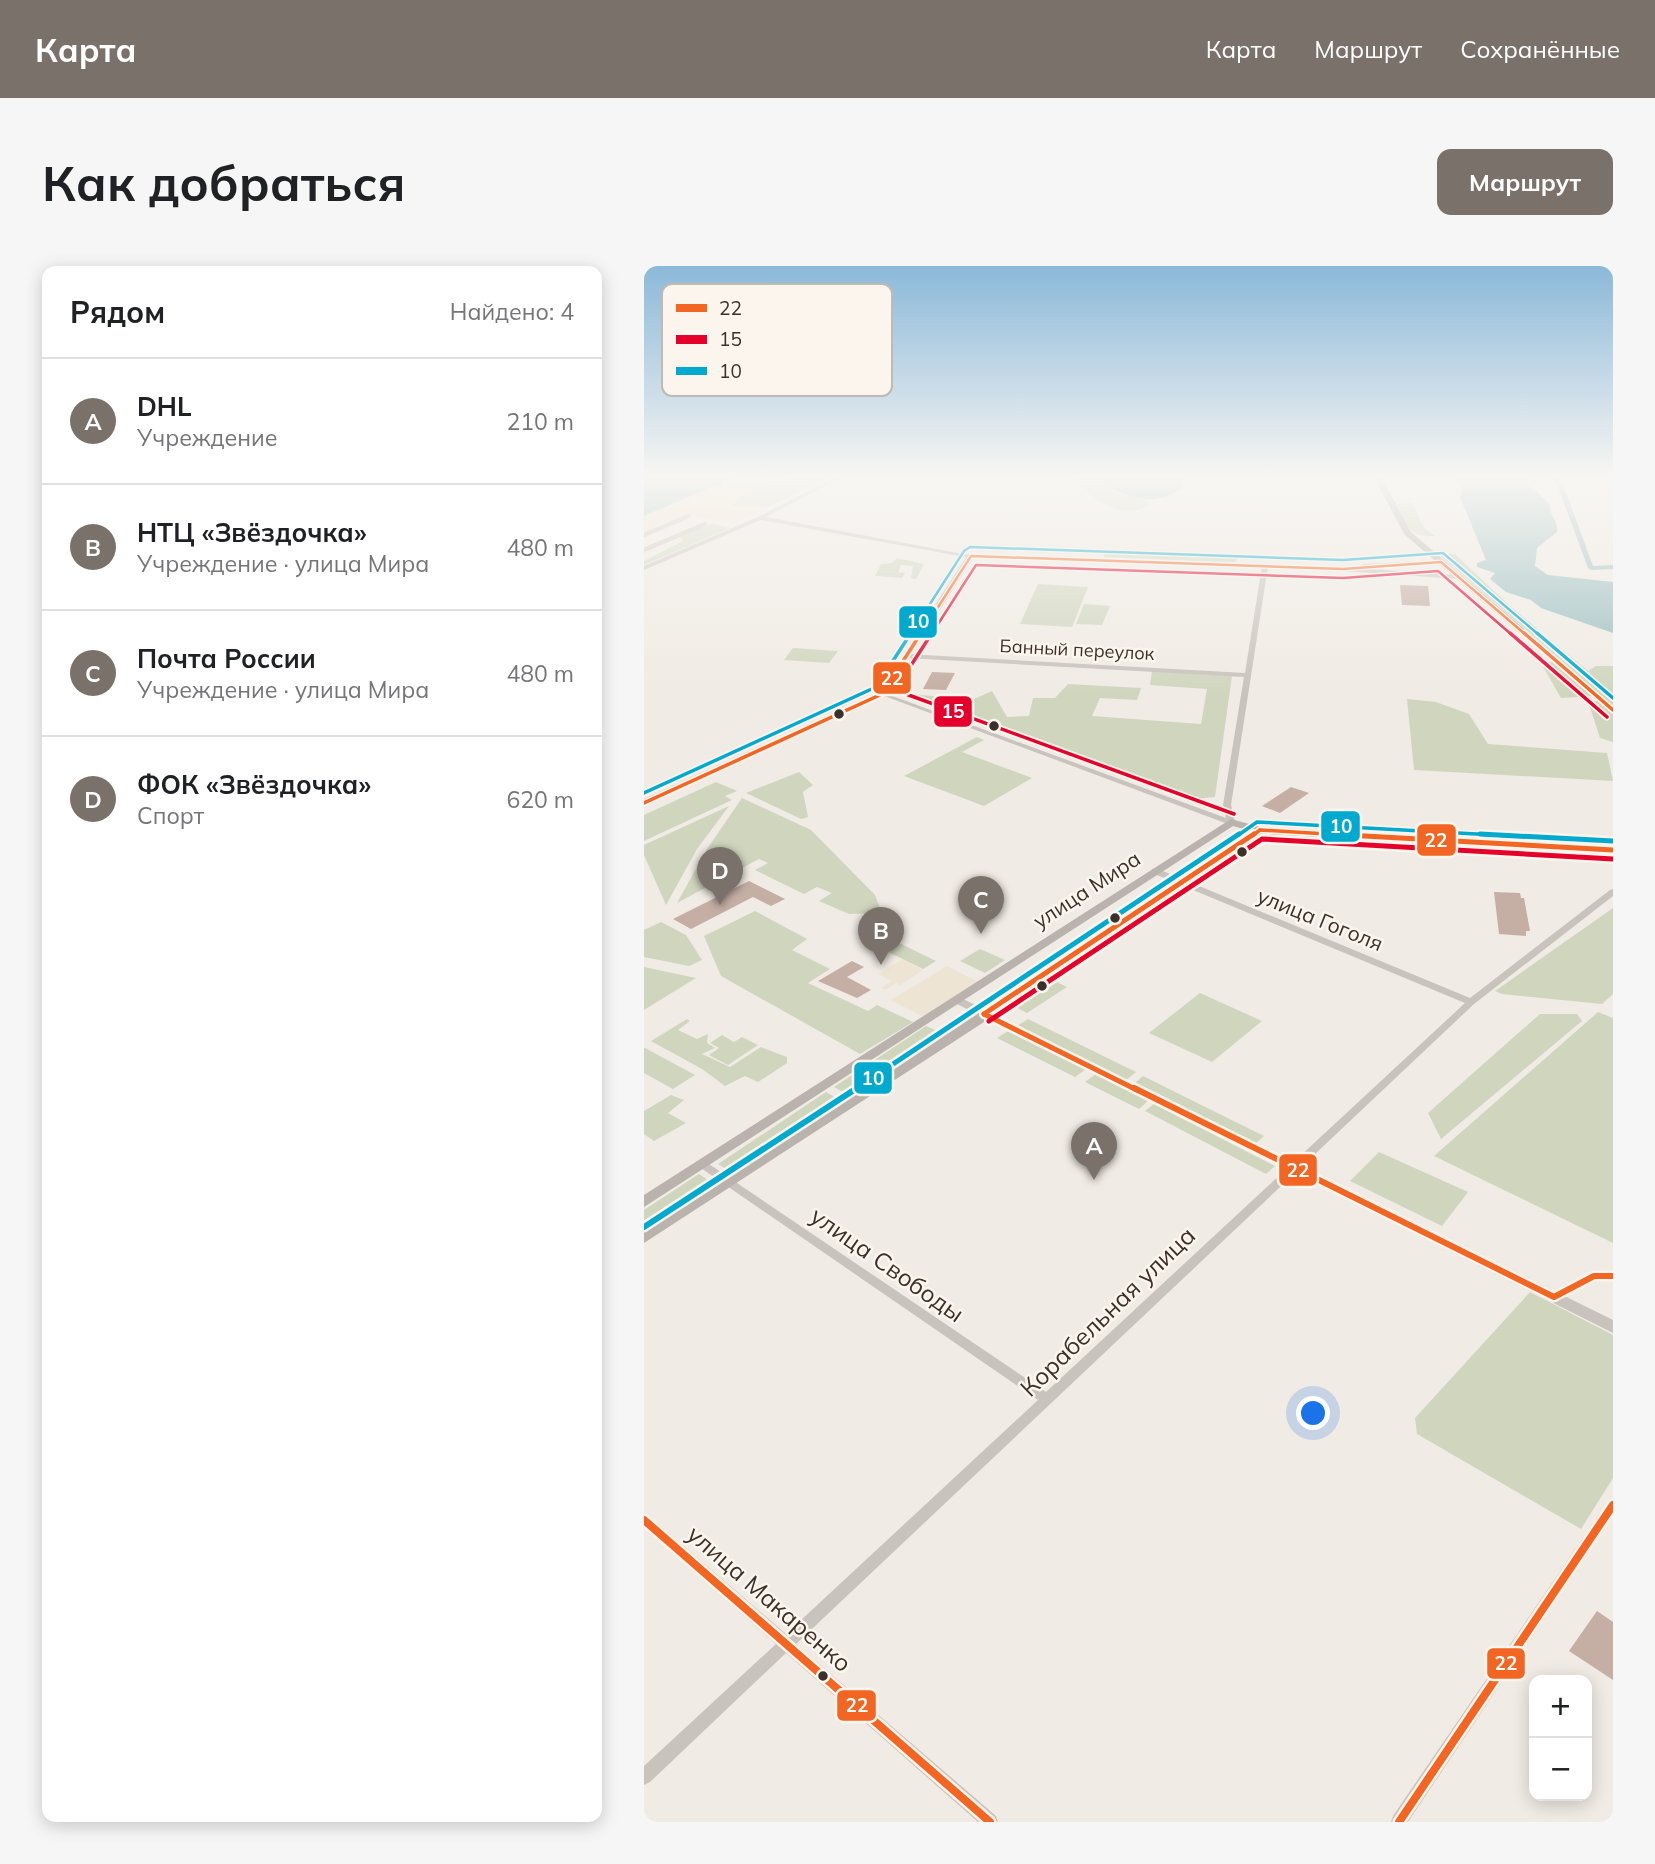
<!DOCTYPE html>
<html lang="ru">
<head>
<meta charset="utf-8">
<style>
  body { margin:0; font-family:Mulish,sans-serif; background:#f6f6f6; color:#202124 }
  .controls { position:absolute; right:21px; bottom:21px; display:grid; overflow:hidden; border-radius:14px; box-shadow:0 4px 18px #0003 }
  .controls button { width:63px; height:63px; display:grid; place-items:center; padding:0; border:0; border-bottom:2px solid #e0e0e0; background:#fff; color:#202124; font:35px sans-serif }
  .you { position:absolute; left:670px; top:1148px; width:24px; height:24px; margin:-18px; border:5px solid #fff; border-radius:50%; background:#1a73e8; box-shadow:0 0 0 10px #1a73e833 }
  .badge { display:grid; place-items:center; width:46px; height:46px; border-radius:50%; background:#7a716b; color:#fff; font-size:23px; font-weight:700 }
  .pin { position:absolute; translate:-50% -58px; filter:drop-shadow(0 2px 4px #0008) }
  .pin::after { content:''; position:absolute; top:37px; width:24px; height:21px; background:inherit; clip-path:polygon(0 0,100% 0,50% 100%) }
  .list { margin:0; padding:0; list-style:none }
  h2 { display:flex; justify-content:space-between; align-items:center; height:91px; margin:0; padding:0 28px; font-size:30px }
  h2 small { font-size:23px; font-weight:400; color:#757577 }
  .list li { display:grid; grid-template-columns:46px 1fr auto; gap:21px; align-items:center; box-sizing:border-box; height:126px; padding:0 28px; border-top:2px solid #e0e0e0 }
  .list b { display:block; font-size:26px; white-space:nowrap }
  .list p { margin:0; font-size:23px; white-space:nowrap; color:#757577 }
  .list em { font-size:23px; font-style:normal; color:#757577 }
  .map { position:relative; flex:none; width:969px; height:1556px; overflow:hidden; border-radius:14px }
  header { display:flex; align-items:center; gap:42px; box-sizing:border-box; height:98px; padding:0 35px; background:#7a716b; color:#fff }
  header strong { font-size:33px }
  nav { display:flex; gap:38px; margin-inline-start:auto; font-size:24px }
  .intro { display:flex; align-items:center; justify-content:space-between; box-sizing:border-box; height:168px; padding:0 42px }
  h1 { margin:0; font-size:49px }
  .button { padding:18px 32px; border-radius:14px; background:#7a716b; color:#fff; font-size:24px; font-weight:700 }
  main { display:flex; gap:42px; padding:0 42px }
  aside { flex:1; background:#fff; border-radius:14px; box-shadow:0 4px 18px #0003 }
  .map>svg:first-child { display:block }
  .green { fill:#d0d6be }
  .sand { fill:#f1e4ca }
  .plaza { fill:#eee4d4 }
  .water { fill:#9fc1c2 }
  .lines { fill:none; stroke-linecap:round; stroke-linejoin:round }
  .canal { fill:#9fc1c2; fill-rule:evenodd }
  .building { fill:#c5afa5 }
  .pedestrian { stroke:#c9c3bd; stroke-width:4.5 }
  .minor { fill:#c9c3bd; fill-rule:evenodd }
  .tertiary { fill:#c9c3bd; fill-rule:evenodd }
  .secondary { fill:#bab3ad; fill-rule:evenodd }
  .bus-1-far4-casing { stroke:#fbf5ed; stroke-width:5 }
  .bus-1-far3-casing { stroke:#fbf5ed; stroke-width:7 }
  .bus-1-far2-casing { stroke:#fbf5ed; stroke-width:10 }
  .bus-1-far1-casing { stroke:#fbf5ed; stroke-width:11 }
  .bus-1-casing { stroke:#fbf5ed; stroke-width:13 }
  .bus-2-far2-casing { stroke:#fbf5ed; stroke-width:5 }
  .bus-2-far1-casing { stroke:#fbf5ed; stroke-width:7 }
  .bus-2-casing { stroke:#fbf5ed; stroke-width:10 }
  .bus-3-far3-casing { stroke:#fbf5ed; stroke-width:5 }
  .bus-3-far2-casing { stroke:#fbf5ed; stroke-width:7 }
  .bus-3-far1-casing { stroke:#fbf5ed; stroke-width:10 }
  .bus-3-casing { stroke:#fbf5ed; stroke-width:11 }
  .bus-1-far4 { stroke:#f26522; stroke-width:2.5 }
  .bus-1-far3 { stroke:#f26522; stroke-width:3.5 }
  .bus-1-far2 { stroke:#f26522; stroke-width:5 }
  .bus-1-far1 { stroke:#f26522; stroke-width:6 }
  .bus-1 { stroke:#f26522; stroke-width:8 }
  .bus-2-far2 { stroke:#e4002b; stroke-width:2.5 }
  .bus-2-far1 { stroke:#e4002b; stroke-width:3.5 }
  .bus-2 { stroke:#e4002b; stroke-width:5 }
  .bus-3-far3 { stroke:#00a9ce; stroke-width:2.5 }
  .bus-3-far2 { stroke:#00a9ce; stroke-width:3.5 }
  .bus-3-far1 { stroke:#00a9ce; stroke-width:5 }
  .bus-3 { stroke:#00a9ce; stroke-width:6 }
  .bus-dot { fill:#3b302a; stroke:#fbf5ed; stroke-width:2.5 }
  .labels { text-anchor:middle; stroke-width:5; stroke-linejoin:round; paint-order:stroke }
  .far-street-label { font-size:18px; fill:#3b302a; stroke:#fbf5ed }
  .street-label { font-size:21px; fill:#3b302a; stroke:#fbf5ed }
  .near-street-label { font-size:24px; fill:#3b302a; stroke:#fbf5ed }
  .key { fill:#fbf5ed; stroke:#c1bab2; stroke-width:2 }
  .key-label { font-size:19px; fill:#3b302a }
  .line-badge { stroke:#fbf5ed; stroke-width:2.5 }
  .badge-label { font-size:19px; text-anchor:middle; font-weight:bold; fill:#fff }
</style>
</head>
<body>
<header>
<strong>Карта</strong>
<nav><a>Карта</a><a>Маршрут</a><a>Сохранённые</a></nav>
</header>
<div class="intro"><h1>Как добраться</h1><a class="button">Маршрут</a></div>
<main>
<aside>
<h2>Рядом<small>Найдено: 4</small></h2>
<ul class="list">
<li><span class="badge">A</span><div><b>DHL</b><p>Учреждение</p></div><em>210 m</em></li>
<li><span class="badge">B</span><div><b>НТЦ «Звёздочка»</b><p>Учреждение · улица Мира</p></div><em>480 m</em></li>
<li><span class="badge">C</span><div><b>Почта России</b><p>Учреждение · улица Мира</p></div><em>480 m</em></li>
<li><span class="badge">D</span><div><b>ФОК «Звёздочка»</b><p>Спорт</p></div><em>620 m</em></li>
</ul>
</aside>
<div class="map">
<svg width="969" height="1556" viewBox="0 0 969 1556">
  <rect width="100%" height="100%" fill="#f0ebe4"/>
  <!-- green -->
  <g class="green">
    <path d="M154,210H188L124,241L87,240C103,221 131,217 154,210Z"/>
    <path d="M437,210L453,211L455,217L475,228L504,235L506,239C476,255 452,234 429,215Z"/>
    <path d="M768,237L780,262L791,270C763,271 764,260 753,238Z"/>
    <path d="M68,257L86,262L0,299V295L39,275L36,270Z"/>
    <path d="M459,286L595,291L591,296H580L460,291Z"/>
    <path d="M794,288H811L866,340L944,405L952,400H969V439Z"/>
    <path d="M253,292L280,298L272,313L267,312L269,300L257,299L254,306L261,307L258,312L231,310L237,298L248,297Z"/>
    <path d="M394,318L444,321L428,361L376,358Z"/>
    <path d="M440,338L466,340L458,359L432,358Z"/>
    <path d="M149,382L193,385H194L185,397L140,394Z"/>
    <path d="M909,396L951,430L917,432L897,397Z"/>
    <path d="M508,405L588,410L571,531L551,533L270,432L275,429L330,433L348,425L363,451L385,450L389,432H411L424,418L497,422L493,434L456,432L448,450L557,458L563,423L506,419Z"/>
    <path d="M763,433L792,436L825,448L844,478L963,487L969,515L770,504Z"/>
    <path d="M944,435H955L969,446V476L956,472Z"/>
    <path d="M333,471L340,474L318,486L388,512L340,540L260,510Z"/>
    <path d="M155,506L169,519L159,526L164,551L157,553L102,527Z"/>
    <path d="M72,516L93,525L81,530L88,534L0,575V549Z"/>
    <path d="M98,532L167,564L231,629L238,647L205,648L175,635L188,627L173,621L160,628L111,604L124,597L115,593L33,637L63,583Z"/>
    <path d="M85,540L53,583L22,639L0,589V579Z"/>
    <path d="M969,642V728L958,738L858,728L851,725Z"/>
    <path d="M111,645L163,673L148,684L186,703L164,717L224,745L233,739L269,756L216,788L77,710L60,670Z"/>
    <path d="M17,656L42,669L58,694L45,700L0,691V664Z"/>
    <path d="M249,674L292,695L279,703L236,682Z"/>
    <path d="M336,683L361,694L341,707L316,695Z"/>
    <path d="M0,701L52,712L0,744Z"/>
    <path d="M413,716L423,721L383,747L368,739L397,720L403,723Z"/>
    <path d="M556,727L618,755L568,796L505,767Z"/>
    <path d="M954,746L969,752V977L790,890Z"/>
    <path d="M896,748H933L938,755L797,873L784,847Z"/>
    <path d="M43,753L46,755L34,764L53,773L64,768L63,777L71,782L58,788L86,801L117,781L143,791V797L114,816L101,810L81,820L58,803L7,775Z"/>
    <path d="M384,753L492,806L482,814L373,760Z"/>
    <path d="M282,760L302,769L210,832L190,821Z"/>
    <path d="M366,764L442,803L431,811L353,772Z"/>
    <path d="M78,769L90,776L98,771L114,779L84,799L65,789L75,782L66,777Z"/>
    <path d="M0,782H1L51,809L29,823L0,807Z"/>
    <path d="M452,808L505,834L495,843L441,816Z"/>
    <path d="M499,810L620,870L611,878L490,818Z"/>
    <path d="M182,826L201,837L93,910L74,898Z"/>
    <path d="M27,829L40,834L24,847L42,857L10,875L0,868V845Z"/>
    <path d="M510,838L631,900L622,908L501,845Z"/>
    <path d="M735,886L824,926L798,960L706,915Z"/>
    <path d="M55,908L71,919L0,965V944Z"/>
    <path d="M886,1026L969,1069V1212L937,1263L773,1168L771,1152Z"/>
  </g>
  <!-- sand -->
  <path class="sand" d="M94,210H154L113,222L94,231L87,240L124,241L89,257L44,249L0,266V250Z"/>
  <!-- plaza -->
  <g class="plaza">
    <path d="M258,694L279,704L256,719L252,717L242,724L237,722L247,715L234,708Z"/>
    <path d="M303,700L337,717L282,752L247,734Z"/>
  </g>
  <!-- water -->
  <g class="water">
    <path d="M0,210H94L0,250Z"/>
    <path d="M458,210H533L539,217V222C510,242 483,232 455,216Z"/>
    <path d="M809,210H882L883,215L906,239C905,250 915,255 913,266L893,282L891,300L904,309L969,316V367L897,342L887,334L862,326L846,313L851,307L833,301V297L842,294L816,231L818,222Z"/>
  </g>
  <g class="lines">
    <!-- canal -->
    <path class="canal" d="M906,210H912L920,221L949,300L969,299V303L947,304L944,302L914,221Z"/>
  </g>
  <!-- building -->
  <g class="building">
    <path d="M756,319L784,320L786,340L758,339Z"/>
    <path d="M288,406L311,407L302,424L279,423Z"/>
    <path d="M647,521L665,527L636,547L618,540Z"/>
    <path d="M105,615L141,633L127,640L109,631L47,663L29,653Z"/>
    <path d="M850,626L876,627L877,632H880L886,665H882V670L855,668Z"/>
    <path d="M208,695L220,701L203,711L227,724L213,732L174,715Z"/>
    <path d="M953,1345L969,1356V1414L925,1385Z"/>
  </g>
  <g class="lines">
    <!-- pedestrian -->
    <g class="pedestrian">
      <path d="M0,269L45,250"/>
      <path d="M0,284L61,258"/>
    </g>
    <!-- minor -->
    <g class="minor">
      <path d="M194,210H200L122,251L330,290L327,292L117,254L0,304V300L114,251Z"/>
      <path d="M621,298L624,300L587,539L591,556L590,558H584L235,428L240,427L582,552L579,539L600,411L263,392L260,390L263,388L601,407L618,300Z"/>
      <path d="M508,603H514L826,732L966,624L969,623V630L830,738L152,1378L352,1550L354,1556H334L142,1387L6,1516L0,1519V1500L132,1378L0,1262V1248L5,1250L142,1368L394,1134L54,900L53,898L54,896H62L402,1126L821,737L508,607Z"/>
      <path d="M969,1233V1250L764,1556H747L749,1550L964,1235Z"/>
    </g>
    <!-- tertiary -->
    <g class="tertiary">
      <path d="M324,288L699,301L814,309L818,311L814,313L699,305L329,292L241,430L0,540V533L235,426Z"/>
      <path d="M797,294H800V298L720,302L716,300L720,298Z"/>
      <path d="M313,730L969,1054V1067L309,736L307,734L309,732Z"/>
    </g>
    <!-- secondary -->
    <g class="secondary">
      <path d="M729,210H737L767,266L969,439V447L761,269Z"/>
      <path d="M587,553L616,561L969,581V587L618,568L377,732L0,977V963L367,726L607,565L589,560L0,941V929Z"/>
    </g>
    <defs>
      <path id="bus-1-far4" d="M276,369L327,290L699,303L797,296L882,369"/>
      <g id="bus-1-far3">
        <path d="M880,367L969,444"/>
        <path d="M0,537L238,428L277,367"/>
        <path d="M616,564L716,570"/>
        <path d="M608,570L616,564"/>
      </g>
      <g id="bus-1-far2">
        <path d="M685,568L969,584"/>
        <path d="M340,748L493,824"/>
        <path d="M340,748L610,568"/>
      </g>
      <path id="bus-1-far1" d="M490,822L910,1031L950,1010H969"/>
      <g id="bus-1">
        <path d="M0,1254L346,1556"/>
        <path d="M755,1556L969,1239"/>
      </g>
      <path id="bus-2-far2" d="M287,369L332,299L699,312L794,305L868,369"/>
      <g id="bus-2-far1">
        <path d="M288,367L251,424L590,548"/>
        <path d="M866,367L963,451"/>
      </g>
      <path id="bus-2" d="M345,755L618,573L969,593"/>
      <path id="bus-3-far3" d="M266,369L320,285L326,281L699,294L799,287L895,369"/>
      <g id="bus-3-far2">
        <path d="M893,367L969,432"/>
        <path d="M0,527L232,421L267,367"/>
        <path d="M593,570L613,556L869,570"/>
      </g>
      <g id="bus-3-far1">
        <path d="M836,568L969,575"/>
        <path d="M210,824L595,568"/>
      </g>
      <path id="bus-3" d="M0,961L213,822"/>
    </defs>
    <!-- bus-1-far4 casing -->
    <use href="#bus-1-far4" class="bus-1-far4-casing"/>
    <!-- bus-1-far3 casing -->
    <use href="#bus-1-far3" class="bus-1-far3-casing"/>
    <!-- bus-1-far2 casing -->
    <use href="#bus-1-far2" class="bus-1-far2-casing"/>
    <!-- bus-1-far1 casing -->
    <use href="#bus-1-far1" class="bus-1-far1-casing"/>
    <!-- bus-1 casing -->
    <use href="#bus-1" class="bus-1-casing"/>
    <!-- bus-2-far2 casing -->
    <use href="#bus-2-far2" class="bus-2-far2-casing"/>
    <!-- bus-2-far1 casing -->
    <use href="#bus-2-far1" class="bus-2-far1-casing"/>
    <!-- bus-2 casing -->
    <use href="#bus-2" class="bus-2-casing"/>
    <!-- bus-3-far3 casing -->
    <use href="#bus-3-far3" class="bus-3-far3-casing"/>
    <!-- bus-3-far2 casing -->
    <use href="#bus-3-far2" class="bus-3-far2-casing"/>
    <!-- bus-3-far1 casing -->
    <use href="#bus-3-far1" class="bus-3-far1-casing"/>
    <!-- bus-3 casing -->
    <use href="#bus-3" class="bus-3-casing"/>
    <!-- bus-1-far4 -->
    <use href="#bus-1-far4" class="bus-1-far4"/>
    <!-- bus-1-far3 -->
    <use href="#bus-1-far3" class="bus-1-far3"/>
    <!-- bus-1-far2 -->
    <use href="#bus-1-far2" class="bus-1-far2"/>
    <!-- bus-1-far1 -->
    <use href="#bus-1-far1" class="bus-1-far1"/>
    <!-- bus-1 -->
    <use href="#bus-1" class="bus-1"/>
    <!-- bus-2-far2 -->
    <use href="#bus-2-far2" class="bus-2-far2"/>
    <!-- bus-2-far1 -->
    <use href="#bus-2-far1" class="bus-2-far1"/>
    <!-- bus-2 -->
    <use href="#bus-2" class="bus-2"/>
    <!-- bus-3-far3 -->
    <use href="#bus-3-far3" class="bus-3-far3"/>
    <!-- bus-3-far2 -->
    <use href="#bus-3-far2" class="bus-3-far2"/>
    <!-- bus-3-far1 -->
    <use href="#bus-3-far1" class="bus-3-far1"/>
    <!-- bus-3 -->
    <use href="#bus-3" class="bus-3"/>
  </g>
  <!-- sky -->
  <linearGradient id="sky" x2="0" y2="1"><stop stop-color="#8bb9d9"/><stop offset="0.49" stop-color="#f8f6f3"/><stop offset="1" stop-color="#f8f6f3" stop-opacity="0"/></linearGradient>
  <rect width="969" height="428" fill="url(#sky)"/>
  <!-- markers -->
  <g class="bus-dot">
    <circle cx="195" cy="448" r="6"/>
    <circle cx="350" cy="460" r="6"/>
    <circle cx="598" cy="586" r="6"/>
    <circle cx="471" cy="652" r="6"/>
    <circle cx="398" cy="720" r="6"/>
    <circle cx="179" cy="1410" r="6"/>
  </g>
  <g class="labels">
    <!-- far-street labels -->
    <g class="far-street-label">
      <text transform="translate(433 384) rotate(3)" y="6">Банный переулок</text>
    </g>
    <!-- street labels -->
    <g class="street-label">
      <text transform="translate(443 624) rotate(-33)" y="7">улица Мира</text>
      <text transform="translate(676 654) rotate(22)" y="7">улица Гоголя</text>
    </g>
    <!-- near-street labels -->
    <g class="near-street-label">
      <text transform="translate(243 999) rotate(35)" y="8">улица Свободы</text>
      <text transform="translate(464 1046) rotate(-44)" y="8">Корабельная улица</text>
      <text transform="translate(125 1333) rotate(41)" y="8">улица Макаренко</text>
    </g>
  </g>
  <!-- legend -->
  <rect x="18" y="18" width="230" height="112" rx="10" class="key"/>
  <rect x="32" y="38" width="31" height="8" fill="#f26522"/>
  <rect x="32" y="69" width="31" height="9" fill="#e4002b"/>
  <rect x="32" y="101" width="31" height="8" fill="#00a9ce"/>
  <g class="key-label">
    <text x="75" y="49">22</text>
    <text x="75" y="80">15</text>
    <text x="75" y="112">10</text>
  </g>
  <g class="line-badge">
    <rect x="254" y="339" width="40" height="34" rx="7" fill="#00a9ce"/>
    <rect x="228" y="395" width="40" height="34" rx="7" fill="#f26522"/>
    <rect x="289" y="429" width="40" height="33" rx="7" fill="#e4002b"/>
    <rect x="676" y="544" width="41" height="33" rx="7" fill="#00a9ce"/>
    <rect x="772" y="557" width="41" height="34" rx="7" fill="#f26522"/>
    <rect x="209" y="795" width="40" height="34" rx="7" fill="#00a9ce"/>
    <rect x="634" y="887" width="40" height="34" rx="7" fill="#f26522"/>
    <rect x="842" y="1381" width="40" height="33" rx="7" fill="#f26522"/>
    <rect x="192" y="1423" width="41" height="33" rx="7" fill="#f26522"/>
  </g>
  <g class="badge-label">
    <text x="274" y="362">10</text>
    <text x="248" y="419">22</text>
    <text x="309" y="452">15</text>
    <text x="697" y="567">10</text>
    <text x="792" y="581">22</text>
    <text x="229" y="819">10</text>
    <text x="654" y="911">22</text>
    <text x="862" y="1404">22</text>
    <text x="213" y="1446">22</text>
  </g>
</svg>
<div class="controls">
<button>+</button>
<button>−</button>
</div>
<div class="you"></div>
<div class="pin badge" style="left:450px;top:914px">A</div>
<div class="pin badge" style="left:237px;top:699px">B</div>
<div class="pin badge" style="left:337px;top:668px">C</div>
<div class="pin badge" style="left:76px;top:639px">D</div>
</div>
</main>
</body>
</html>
